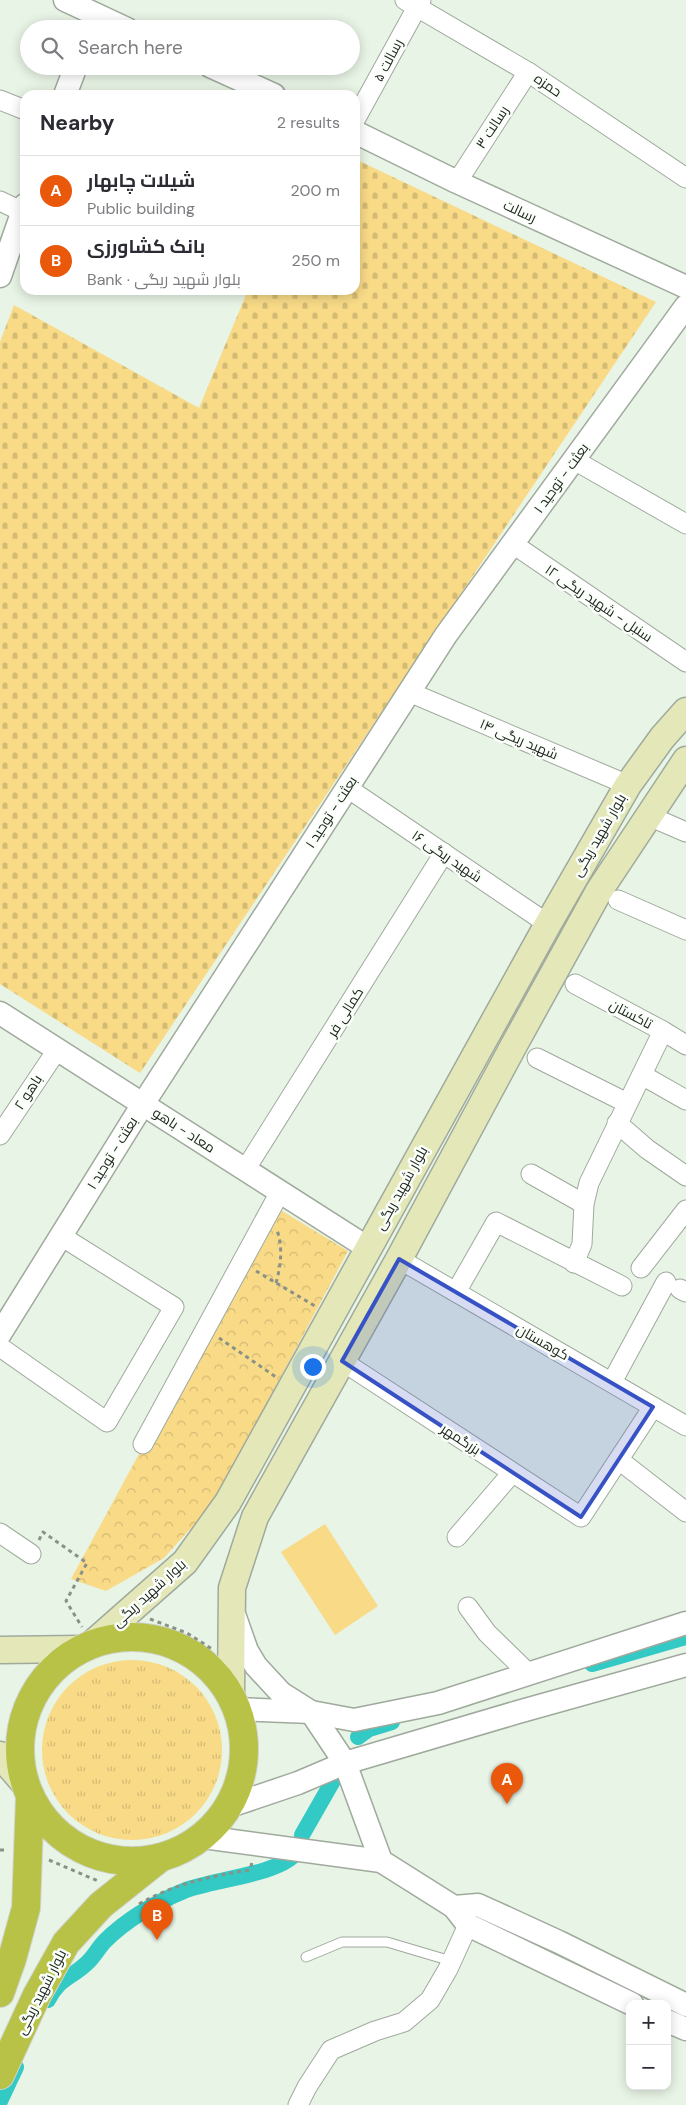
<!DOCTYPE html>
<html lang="en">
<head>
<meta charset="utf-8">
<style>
  body { margin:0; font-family:"DM Sans",Cairo,sans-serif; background:#f7f7f7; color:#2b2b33 }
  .controls { position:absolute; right:15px; bottom:15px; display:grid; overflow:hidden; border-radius:10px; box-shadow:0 2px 12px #0003 }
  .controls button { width:45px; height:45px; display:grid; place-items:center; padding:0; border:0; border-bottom:1px solid #e1e1e2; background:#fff; color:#2b2b33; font:25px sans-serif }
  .you { position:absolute; left:312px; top:1366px; width:18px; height:18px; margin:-12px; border:4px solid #fff; border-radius:50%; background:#1a73e8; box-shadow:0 0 0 8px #1a73e833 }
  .badge { display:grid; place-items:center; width:32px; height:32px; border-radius:50%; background:#ea580c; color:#fff; font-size:16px; font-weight:700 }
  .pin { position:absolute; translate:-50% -41px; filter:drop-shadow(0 1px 2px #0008) }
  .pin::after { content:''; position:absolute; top:26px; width:18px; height:15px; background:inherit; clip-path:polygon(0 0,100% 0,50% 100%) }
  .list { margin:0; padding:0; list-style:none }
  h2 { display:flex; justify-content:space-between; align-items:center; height:65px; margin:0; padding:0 20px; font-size:21px }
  h2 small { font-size:16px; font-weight:400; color:#7c7c81 }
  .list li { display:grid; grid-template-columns:32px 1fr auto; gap:15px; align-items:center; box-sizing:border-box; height:70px; padding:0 20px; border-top:1px solid #e1e1e2 }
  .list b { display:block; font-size:19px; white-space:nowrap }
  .list p { margin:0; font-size:16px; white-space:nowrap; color:#7c7c81 }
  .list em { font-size:16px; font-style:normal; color:#7c7c81 }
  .icon { flex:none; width:28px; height:28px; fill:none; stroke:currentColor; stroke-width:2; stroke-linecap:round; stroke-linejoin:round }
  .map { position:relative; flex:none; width:686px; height:2105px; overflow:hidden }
  .search { position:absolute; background:#fff; box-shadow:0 2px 12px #0003; left:20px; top:20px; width:340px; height:55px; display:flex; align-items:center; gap:12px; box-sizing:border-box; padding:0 18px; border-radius:28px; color:#7c7c81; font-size:19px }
  .panel { position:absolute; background:#fff; box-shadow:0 2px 12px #0003; left:20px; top:90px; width:340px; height:205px; border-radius:15px }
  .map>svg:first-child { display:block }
  .grass { fill:url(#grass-tufts) }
  .forest { fill:url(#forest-crowns) }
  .cemetery { fill:url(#cemetery-stones) }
  .pitch { fill:#f8da87 }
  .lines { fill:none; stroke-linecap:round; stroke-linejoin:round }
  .canal { stroke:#33cac5; stroke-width:16 }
  .service-casing { stroke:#9faa9d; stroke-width:11 }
  .minor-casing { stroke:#9faa9d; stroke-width:21 }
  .tertiary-casing { stroke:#9faa9d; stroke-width:25 }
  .secondary-casing { stroke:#9faa9d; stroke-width:29 }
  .trunk-casing { stroke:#d2d3d2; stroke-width:30 }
  .path { stroke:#8a9288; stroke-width:3; stroke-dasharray:4 4; stroke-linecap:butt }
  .service { stroke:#fff; stroke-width:9 }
  .minor { stroke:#fff; stroke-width:19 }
  .tertiary { stroke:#fff; stroke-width:22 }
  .secondary { stroke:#e4e8b9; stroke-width:26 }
  .trunk { stroke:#b7c246; stroke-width:28 }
  .marked { fill:#3752c4; fill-opacity:0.2; stroke:#3752c4; stroke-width:4; stroke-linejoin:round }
  .labels { text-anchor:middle; stroke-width:5; stroke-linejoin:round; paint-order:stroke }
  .street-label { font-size:14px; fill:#1d211c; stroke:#fafff9 }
</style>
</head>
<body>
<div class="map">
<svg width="686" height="2105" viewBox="0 0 686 2105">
  <defs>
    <pattern id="grass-tufts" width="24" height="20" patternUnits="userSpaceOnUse" patternTransform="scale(1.25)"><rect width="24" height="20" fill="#f8da87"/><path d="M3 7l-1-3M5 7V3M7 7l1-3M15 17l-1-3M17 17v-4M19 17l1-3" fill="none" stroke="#d4bb74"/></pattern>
    <pattern id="forest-crowns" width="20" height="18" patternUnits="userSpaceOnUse" patternTransform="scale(1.25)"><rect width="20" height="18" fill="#f8da87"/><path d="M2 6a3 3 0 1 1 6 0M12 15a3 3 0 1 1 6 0" fill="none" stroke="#d4bb74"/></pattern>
    <pattern id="cemetery-stones" width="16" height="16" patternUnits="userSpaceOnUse" patternTransform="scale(1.25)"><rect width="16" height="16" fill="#f8da87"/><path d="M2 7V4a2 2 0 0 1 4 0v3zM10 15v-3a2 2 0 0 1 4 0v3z" fill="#d4bb74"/></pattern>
  </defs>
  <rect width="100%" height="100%" fill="#e8f4e6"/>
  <!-- grass -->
  <circle class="grass" cx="132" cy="1750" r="90"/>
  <!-- forest -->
  <path class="forest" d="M274,1206L348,1251L222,1487L201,1517L164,1558L106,1591L71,1579Z"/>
  <!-- cemetery -->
  <path class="cemetery" d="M355,159L656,302L140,1073L0,984V342L14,305L199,408L248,290H355Z"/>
  <!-- pitch -->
  <path class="pitch" d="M325,1524L378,1606L335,1635L281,1552Z"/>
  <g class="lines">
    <!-- canal -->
    <g class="canal">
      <path d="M592,1664L686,1637"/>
      <path d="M358,1737L369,1729L392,1722"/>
      <path d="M302,1835L334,1779"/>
      <path d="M48,2000C58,1978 74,1977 89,1961C95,1955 99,1947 105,1941C128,1918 157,1902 186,1890C212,1880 277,1874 294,1855"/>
      <path d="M0,2101L16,2067"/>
    </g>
    <defs>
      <path id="service" d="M306,1957L342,1942H387L451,1961"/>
      <g id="minor">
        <path d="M405,0L528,72L686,178"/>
        <path d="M0,100L25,110"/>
        <path d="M355,120L421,0"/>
        <path d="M457,182L528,72"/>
        <path d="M0,201L23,212"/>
        <path d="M574,460L686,524"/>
        <path d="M513,544L686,662"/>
        <path d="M409,692L628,785"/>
        <path d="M346,787L548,924"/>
        <path d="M649,816L686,832"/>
        <path d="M618,900L686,930"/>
        <path d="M575,984L663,1031L686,1045"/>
        <path d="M537,1058L627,1103"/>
        <path d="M642,1075L686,1100"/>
        <path d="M617,1123L647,1149L686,1176"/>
        <path d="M0,1135L57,1050"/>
        <path d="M245,1170L444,853"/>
        <path d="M531,1174L584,1204"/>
        <path d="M399,1259L686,1426"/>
        <path d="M574,1263L582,1244L584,1204L589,1183L663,1031"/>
        <path d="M641,1268L686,1210"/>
        <path d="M680,1289L686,1292"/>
        <path d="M456,1292L496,1222L622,1286"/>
        <path d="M0,1347L107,1422L174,1307L61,1236"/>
        <path d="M342,1361L581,1517L653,1407"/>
        <path d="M612,1382L666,1282"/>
        <path d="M143,1444L280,1192"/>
        <path d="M619,1460L686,1512"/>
        <path d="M0,1533L31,1554"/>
        <path d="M457,1537L512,1473"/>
        <path d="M468,1607L487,1633L528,1673"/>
        <path d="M298,2105L307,2087L331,2050L375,2031L404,2022L430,2000L448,1969L468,1925"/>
      </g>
      <g id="tertiary">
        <path d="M65,0L127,29"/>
        <path d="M210,66L274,95"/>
        <path d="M65,95L76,66"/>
        <path d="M355,132L457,182L686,287"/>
        <path d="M0,276L25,205"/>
        <path d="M0,1013L368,1248"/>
        <path d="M0,1334L143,1104L446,635L686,306"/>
        <path d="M235,1617L247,1651L256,1666L281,1693L311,1712L345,1763L381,1861"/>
        <path d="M237,1709L311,1712L354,1720L438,1703L686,1623"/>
        <path d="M230,1806L298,1783L345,1763L518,1712L686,1665"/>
        <path d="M203,1837L381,1861L454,1907L468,1925L632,2004"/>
        <path d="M454,1907L478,1905L559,1942L686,2005"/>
        <path d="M667,2021L686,2029"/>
      </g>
      <g id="secondary">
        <path d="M92,1644L185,1562L228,1502L548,924L628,785L662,738L686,711"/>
        <path d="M0,1650L80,1649"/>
        <path d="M231,1696L232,1588L255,1517L399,1259L514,1045L599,891L686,760"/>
        <path d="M0,1755L25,1784"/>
      </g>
      <g id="trunk">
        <circle cx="132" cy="1749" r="112"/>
        <path d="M0,1993L12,1959L26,1908L30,1796"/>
        <path d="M0,2075L37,1995L66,1943L101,1905L160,1858"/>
      </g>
    </defs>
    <!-- service casing -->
    <use href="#service" class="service-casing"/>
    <!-- minor casing -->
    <use href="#minor" class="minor-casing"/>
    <!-- tertiary casing -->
    <use href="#tertiary" class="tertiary-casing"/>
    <!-- secondary casing -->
    <use href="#secondary" class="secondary-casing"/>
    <!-- trunk casing -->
    <use href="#trunk" class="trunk-casing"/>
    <!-- path -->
    <g class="path">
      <path d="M256,1271L315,1306"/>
      <path d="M276,1283C281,1265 283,1248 277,1230"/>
      <path d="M219,1338L276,1377"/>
      <path d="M39,1540L43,1532L87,1563L66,1601L82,1627"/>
      <path d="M150,1619L187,1633L212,1649"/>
      <path d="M0,1850H7"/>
      <path d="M49,1860L98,1881"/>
      <path d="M139,1904C175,1884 209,1876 250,1870L252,1862"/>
    </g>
    <!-- service -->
    <use href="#service" class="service"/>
    <!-- minor -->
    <use href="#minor" class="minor"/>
    <!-- tertiary -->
    <use href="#tertiary" class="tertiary"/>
    <!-- secondary -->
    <use href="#secondary" class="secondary"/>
    <!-- trunk -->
    <use href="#trunk" class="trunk"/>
  </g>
  <!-- marked area -->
  <path class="marked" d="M399,1259L653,1407L581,1517L342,1361Z"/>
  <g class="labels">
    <!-- street labels -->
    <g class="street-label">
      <text transform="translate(388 60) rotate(-62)" y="5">رسالت ۵</text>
      <text transform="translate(548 85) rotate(34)" y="5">حمزه</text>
      <text transform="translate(492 127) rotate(-57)" y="5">رسالت ۳</text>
      <text transform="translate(520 211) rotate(25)" y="5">رسالت</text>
      <text transform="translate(561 478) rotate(-54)" y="5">بعثت - توحید ۱</text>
      <text transform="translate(599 603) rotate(34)" y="5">سنبل - شهید ریگی ۱۲</text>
      <text transform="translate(519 739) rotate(23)" y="5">شهید ریگی ۱۴</text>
      <text transform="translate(331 812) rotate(-57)" y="5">بعثت - توحید ۱</text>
      <text transform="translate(599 835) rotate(-60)" y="5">بلوار شهید ریگی</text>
      <text transform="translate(447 856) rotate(34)" y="5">شهید ریگی ۱۶</text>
      <text transform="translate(345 1012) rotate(-58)" y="5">کمالی فر</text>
      <text transform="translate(631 1014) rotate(28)" y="5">تاکستان</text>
      <text transform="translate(28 1092) rotate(-57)" y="5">باهو ۲</text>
      <text transform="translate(184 1130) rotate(33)" y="5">معاد - باهو</text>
      <text transform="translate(112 1153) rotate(-58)" y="5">بعثت - توحید ۱</text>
      <text transform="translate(401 1188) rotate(-61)" y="5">بلوار شهید ریگی</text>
      <text transform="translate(543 1342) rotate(30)" y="5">کوهستان</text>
      <text transform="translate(461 1439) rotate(33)" y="5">بزرگمهر</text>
      <text transform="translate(149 1593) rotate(-42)" y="5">بلوار شهید ریگی</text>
      <text transform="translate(41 1992) rotate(-63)" y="5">بلوار شهید ریگی</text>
    </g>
  </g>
</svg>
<div class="controls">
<button>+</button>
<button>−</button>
</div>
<div class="you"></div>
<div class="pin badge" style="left:507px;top:1804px">A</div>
<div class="pin badge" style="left:157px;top:1940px">B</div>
<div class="search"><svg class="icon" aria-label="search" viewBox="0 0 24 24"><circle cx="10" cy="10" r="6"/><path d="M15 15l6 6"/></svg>Search here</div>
<section class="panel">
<h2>Nearby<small>2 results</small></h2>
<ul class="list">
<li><span class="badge">A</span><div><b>شیلات چابهار</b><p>Public building</p></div><em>200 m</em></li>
<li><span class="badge">B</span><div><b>بانک کشاورزی</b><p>Bank · بلوار شهید ریگی</p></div><em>250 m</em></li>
</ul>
</section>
</div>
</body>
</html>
